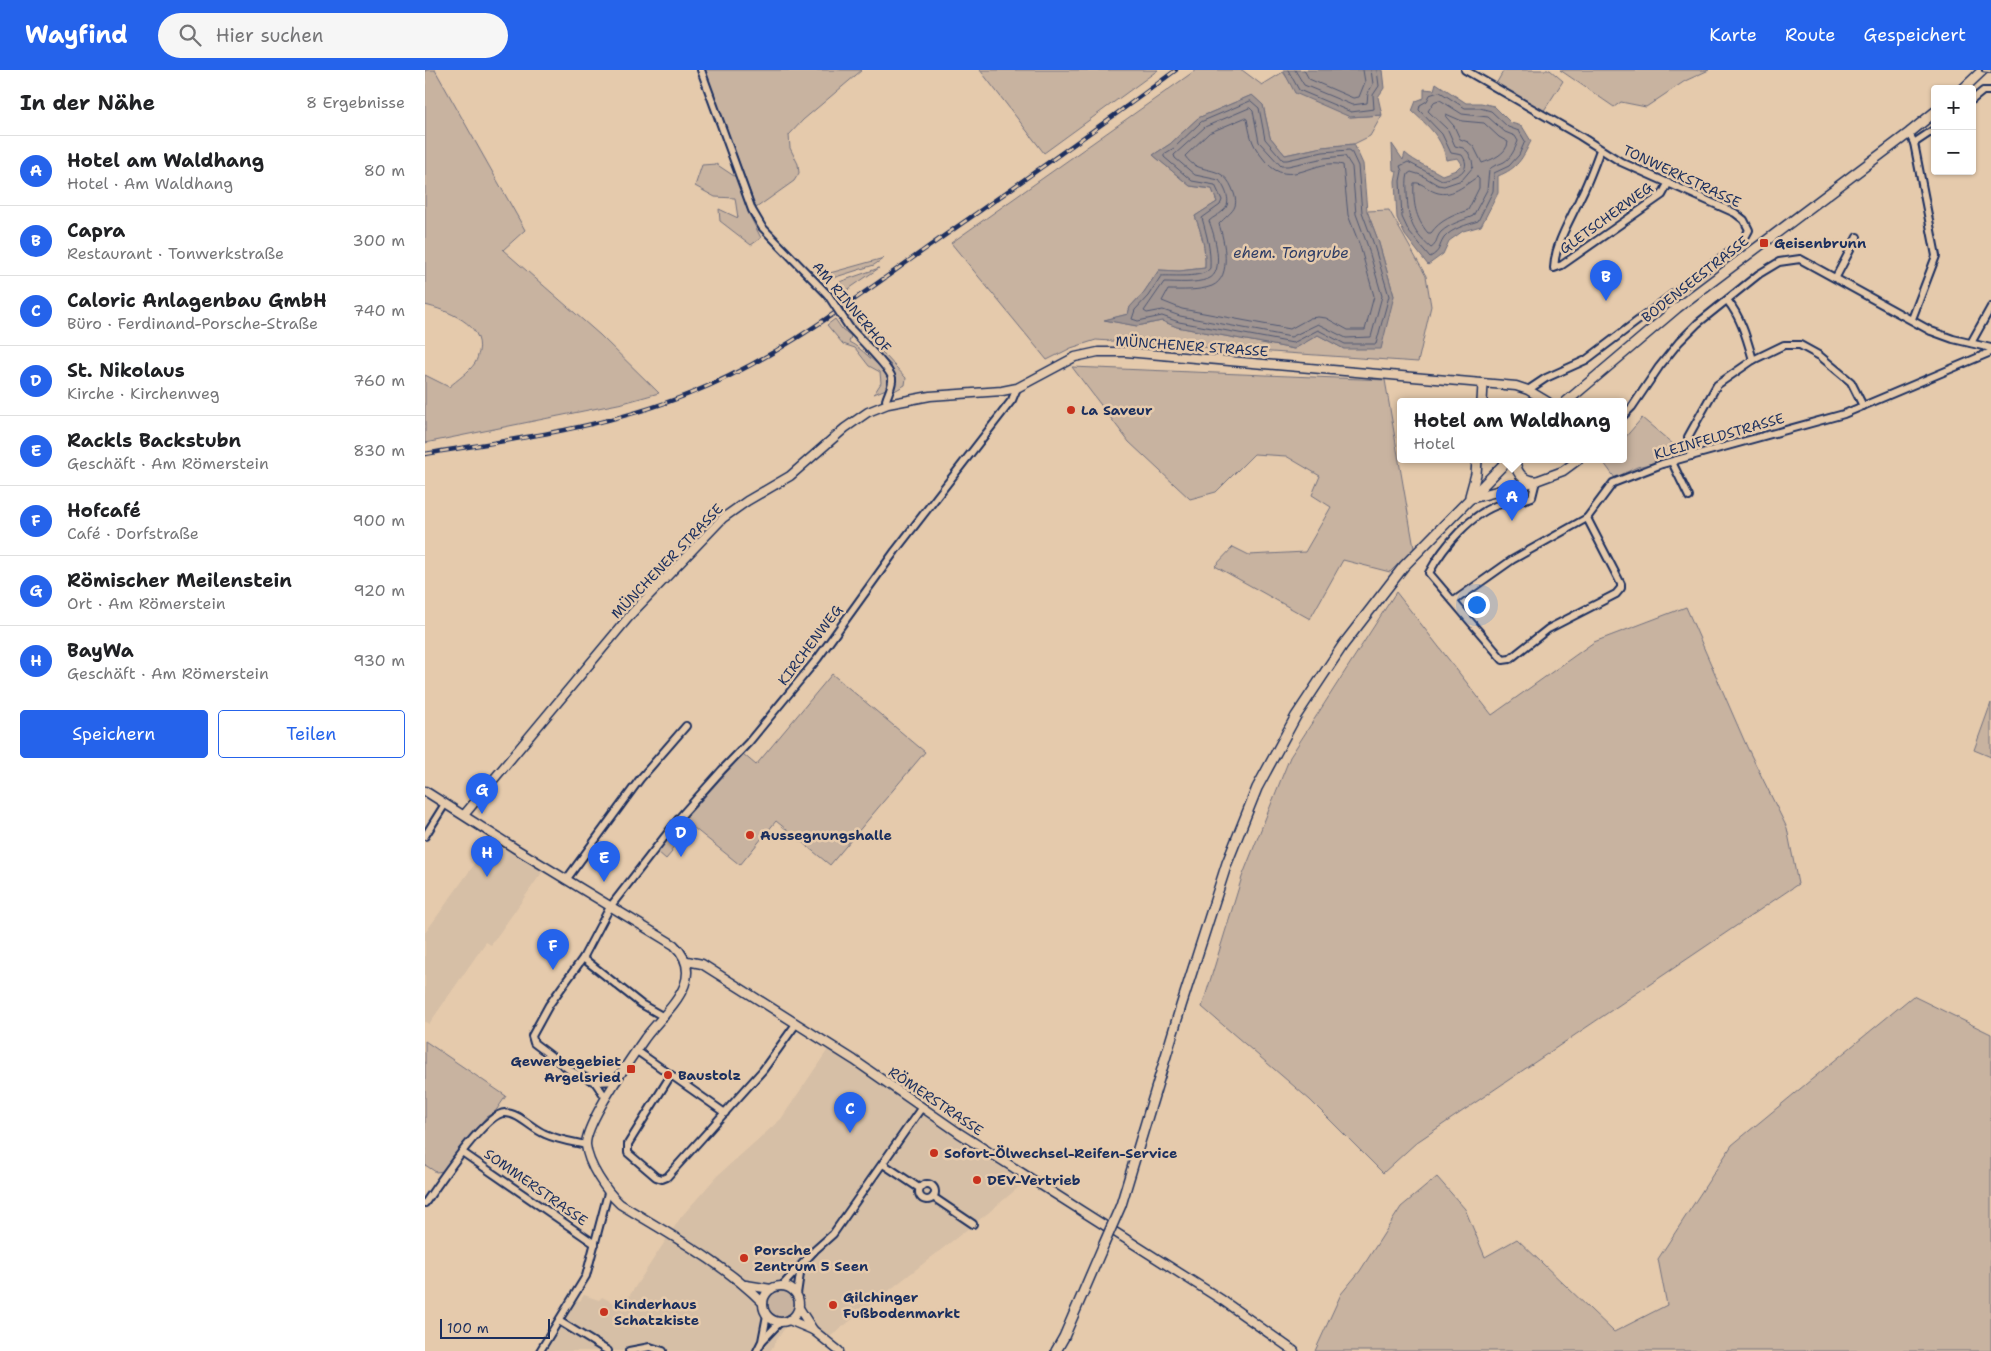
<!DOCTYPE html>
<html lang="de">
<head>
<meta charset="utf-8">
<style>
  body { margin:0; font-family:"Shantell Sans",sans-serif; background:#f6f6f6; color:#202124 }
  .controls { position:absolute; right:15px; top:15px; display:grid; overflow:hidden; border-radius:5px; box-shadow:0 1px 4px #0004 }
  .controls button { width:45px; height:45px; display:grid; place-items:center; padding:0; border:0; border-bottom:1px solid #e0e0e0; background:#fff; color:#202124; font:25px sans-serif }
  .scale { position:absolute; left:15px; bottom:12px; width:110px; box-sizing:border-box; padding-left:5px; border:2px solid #1b2f5e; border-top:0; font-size:14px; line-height:18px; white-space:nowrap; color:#1b2f5e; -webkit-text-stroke:4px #e5caac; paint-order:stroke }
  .you { position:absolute; left:1051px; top:534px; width:18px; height:18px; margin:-12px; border:4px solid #fff; border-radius:50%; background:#1a73e8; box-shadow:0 0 0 8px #1a73e833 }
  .badge { display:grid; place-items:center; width:32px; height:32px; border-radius:50%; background:#2563eb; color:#fff; font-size:16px; font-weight:700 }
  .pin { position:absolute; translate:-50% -41px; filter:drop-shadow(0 1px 2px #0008) }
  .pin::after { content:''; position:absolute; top:26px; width:18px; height:15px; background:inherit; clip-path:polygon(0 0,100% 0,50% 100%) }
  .popup { position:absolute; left:972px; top:328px; width:230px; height:65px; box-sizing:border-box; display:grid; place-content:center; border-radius:5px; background:#fff; filter:drop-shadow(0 1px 4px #0005); font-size:16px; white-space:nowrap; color:#757577 }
  .popup b { font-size:19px; color:#202124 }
  .popup::after { content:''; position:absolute; left:50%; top:100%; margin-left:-10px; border:10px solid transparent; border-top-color:#fff }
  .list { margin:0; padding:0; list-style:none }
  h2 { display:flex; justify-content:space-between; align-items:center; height:65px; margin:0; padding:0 20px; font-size:21px }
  h2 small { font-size:16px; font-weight:400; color:#757577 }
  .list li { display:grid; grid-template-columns:32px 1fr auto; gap:15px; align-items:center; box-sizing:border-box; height:70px; padding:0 20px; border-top:1px solid #e0e0e0 }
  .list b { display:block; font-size:19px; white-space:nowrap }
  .list p { margin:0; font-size:16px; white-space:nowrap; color:#757577 }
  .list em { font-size:16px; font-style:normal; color:#757577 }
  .actions { display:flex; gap:10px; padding:15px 20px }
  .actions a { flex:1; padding:11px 0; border:1px solid #2563eb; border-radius:5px; text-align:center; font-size:18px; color:#2563eb }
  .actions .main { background:#2563eb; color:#fff }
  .icon { flex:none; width:28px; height:28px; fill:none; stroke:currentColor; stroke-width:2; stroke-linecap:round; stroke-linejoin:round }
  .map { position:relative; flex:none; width:1566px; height:1281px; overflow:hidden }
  header { display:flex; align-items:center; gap:30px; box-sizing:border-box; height:70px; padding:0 25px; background:#2563eb; color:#fff }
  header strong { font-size:24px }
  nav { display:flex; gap:28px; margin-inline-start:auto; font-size:18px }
  .search { width:350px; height:45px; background:#f6f6f6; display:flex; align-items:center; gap:12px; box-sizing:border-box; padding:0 18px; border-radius:28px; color:#757577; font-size:19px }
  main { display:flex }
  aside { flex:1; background:#fff }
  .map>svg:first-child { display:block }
  .built { fill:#d6bfa6 }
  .green { fill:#c8b3a0; stroke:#72717f }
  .water { fill:#a09592; stroke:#6b6c7d }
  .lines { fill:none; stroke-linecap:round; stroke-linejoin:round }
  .shore { stroke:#505873; stroke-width:1 }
  .minor-casing { stroke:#1b2f5e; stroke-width:10 }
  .tertiary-casing { stroke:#1b2f5e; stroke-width:11 }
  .secondary-casing { stroke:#1b2f5e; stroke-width:12 }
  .minor { stroke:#e5caac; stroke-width:6 }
  .tertiary { stroke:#e5caac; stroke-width:8 }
  .secondary { stroke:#e5caac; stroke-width:9 }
  .rail-casing { stroke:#1b2f5e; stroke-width:4.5 }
  .rail { stroke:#e5caac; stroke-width:2.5; stroke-dasharray:8; stroke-linecap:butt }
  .minor-bridge-casing { stroke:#1b2f5e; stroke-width:10; stroke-linecap:butt }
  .secondary-bridge-casing { stroke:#1b2f5e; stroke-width:12; stroke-linecap:butt }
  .minor-bridge { stroke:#e5caac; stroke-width:6 }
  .secondary-bridge { stroke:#e5caac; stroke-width:9 }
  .poi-dot { fill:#c8321e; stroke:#e5caac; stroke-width:2 }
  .labels { text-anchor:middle; stroke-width:5; stroke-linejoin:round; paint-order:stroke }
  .street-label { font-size:14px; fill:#1b2f5e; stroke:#e5caac }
  .poi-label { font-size:14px; font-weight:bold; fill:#1b2f5e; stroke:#e5caac; text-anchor:start }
  .water-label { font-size:15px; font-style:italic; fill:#2f3e66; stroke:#e5caac }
</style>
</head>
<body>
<header>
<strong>Wayfind</strong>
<div class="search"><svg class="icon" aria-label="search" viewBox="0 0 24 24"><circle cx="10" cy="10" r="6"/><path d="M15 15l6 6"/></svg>Hier suchen</div>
<nav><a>Karte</a><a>Route</a><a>Gespeichert</a></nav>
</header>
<main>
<aside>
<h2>In der Nähe<small>8 Ergebnisse</small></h2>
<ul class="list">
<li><span class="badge">A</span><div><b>Hotel am Waldhang</b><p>Hotel · Am Waldhang</p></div><em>80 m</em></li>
<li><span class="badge">B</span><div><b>Capra</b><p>Restaurant · Tonwerkstraße</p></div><em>300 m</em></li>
<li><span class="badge">C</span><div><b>Caloric Anlagenbau GmbH</b><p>Büro · Ferdinand-Porsche-Straße</p></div><em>740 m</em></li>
<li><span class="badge">D</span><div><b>St. Nikolaus</b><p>Kirche · Kirchenweg</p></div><em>760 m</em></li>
<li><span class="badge">E</span><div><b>Rackls Backstubn</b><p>Geschäft · Am Römerstein</p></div><em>830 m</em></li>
<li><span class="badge">F</span><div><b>Hofcafé</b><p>Café · Dorfstraße</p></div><em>900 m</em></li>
<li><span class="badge">G</span><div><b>Römischer Meilenstein</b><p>Ort · Am Römerstein</p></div><em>920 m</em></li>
<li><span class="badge">H</span><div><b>BayWa</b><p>Geschäft · Am Römerstein</p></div><em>930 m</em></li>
</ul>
<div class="actions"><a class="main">Speichern</a><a>Teilen</a></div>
</aside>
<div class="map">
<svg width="1566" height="1281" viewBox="0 0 1566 1281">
  <rect width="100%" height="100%" fill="#e5caac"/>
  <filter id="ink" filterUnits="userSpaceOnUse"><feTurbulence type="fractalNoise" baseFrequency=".02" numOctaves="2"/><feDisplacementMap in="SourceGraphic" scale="10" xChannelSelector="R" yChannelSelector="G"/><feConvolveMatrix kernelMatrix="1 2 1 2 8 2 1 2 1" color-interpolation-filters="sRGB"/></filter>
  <g filter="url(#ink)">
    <!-- built -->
    <g class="built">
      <path d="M69,767L120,798L66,875L61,872L4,954L0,952V863Z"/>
      <path d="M404,978L601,1111L563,1143L397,1273L368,1255L361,1256L345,1281H116L149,1228L155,1231L159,1225L174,1230L177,1227L197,1237L256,1147L292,1106L356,1049Z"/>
    </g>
    <!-- green -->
    <g class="green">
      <path d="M0,0H10L100,160L78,180L175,265L234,323L198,333L0,373V305L24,317C32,310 44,302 50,293C52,290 53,285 54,282C60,254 21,240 0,235Z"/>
      <path d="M280,0H437L378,50L364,65L365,78L373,94L374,103L369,111L331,138Z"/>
      <path d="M555,0H733L619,83Z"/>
      <path d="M771,0H817L837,15L858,2L865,12L925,47L957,45L945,66L929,74L897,77L860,85L845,67L838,35L827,25L773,48L745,74L728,85L765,116L787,119L792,132L770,146C777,164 781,179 780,198L754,201L734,200L719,222L705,237L703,244L680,250L712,256L737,251L752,257L869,279L893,265L919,279L969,226L953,170L942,141L964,140L1001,206L1006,236L993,292L671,270L646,278L622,290L526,173Z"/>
      <path d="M1079,0H1125L1138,11L1118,42L1071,14Z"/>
      <path d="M1135,0H1284L1260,11L1221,37L1196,32L1189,37Z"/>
      <path d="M291,94L312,108L324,144L336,168L326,175L295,151L294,139L313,148L310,128L290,127L270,116L277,95Z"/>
      <path d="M459,188L449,195L398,211L394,206Z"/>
      <path d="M454,198L415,225L404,224L407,216L417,211Z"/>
      <path d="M426,240L440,263L481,308L480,315L466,323L470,308L466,295L426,256L419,244Z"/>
      <path d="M410,249L417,259L426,266L424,272C438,279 448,292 461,301L464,312L461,319L449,324L456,313L455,302L444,296L430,278L418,274L402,255Z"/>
      <path d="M647,297L960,310L989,478L965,502L918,490L885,549L790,496L808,477L824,485L880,482L906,437L887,425L895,406L861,386L829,384L791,422L765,429L704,372Z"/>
      <path d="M1217,348L1261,385L1212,397L1190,408L1179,393L1182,390H1198V370Z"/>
      <path d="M971,522L1067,645L1169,572L1261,537L1322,677L1362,758L1373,814L992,1072L958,1103L885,1030L777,937L817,807L865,687Z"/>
      <path d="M407,604L500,682L405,795L351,751L315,795L259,750L318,684L331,695Z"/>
      <path d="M1566,633V687L1549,680Z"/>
      <path d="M252,758L259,764L246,780L247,782L241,789L233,782Z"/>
      <path d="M1488,926L1566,964V1281H890L916,1224L935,1201L976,1137L1012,1107L1040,1139L1060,1187L1092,1169L1189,1262L1242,1235L1233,1189L1307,1075Z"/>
      <path d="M0,971L81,1026L70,1042L61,1047L20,1101L11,1102L0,1095Z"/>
      <circle cx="356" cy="1234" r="13"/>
    </g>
    <!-- water -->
    <g class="water">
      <path d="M858,0H957L959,18L953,27L957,45L925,47L870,23Z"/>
      <path d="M1011,13L1041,33H1056L1069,36L1086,53L1097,56L1106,71C1097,89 1093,98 1073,106V123L1056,156L1038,161L1024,171L1018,184L1003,195L980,165L972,148L970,111L972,101L968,100L967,74L978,90L980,83C991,93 1004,97 1017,105L1031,100L1037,94L1033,88L1021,90C1018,68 1003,56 987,41L991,31L999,28V19L1009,20Z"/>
      <path d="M827,25L838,35L845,67L860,85L897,77L929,74L938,94L942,141L953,170L969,226L956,279H919L893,265L869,279L752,257L737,251L712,256L679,250L703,244L705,237L719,222L734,200L754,201L780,198C781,179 777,164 770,146L792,132L787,119L765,116L728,85L745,74L773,48Z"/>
    </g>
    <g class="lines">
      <!-- shore -->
      <g class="shore">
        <path d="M863,0L874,20L926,42L949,39L948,25L954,16L952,0"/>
        <path d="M870,0L879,15L927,35L942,33L943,23L948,14L946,0"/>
        <path d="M879,0L884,9L928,28L934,27L940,12L938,0"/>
        <path d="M1015,22L1040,38H1055L1066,41L1083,57L1094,61L1100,71L1094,85L1084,96L1069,103L1068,121L1053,151C1042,155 1027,158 1019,168C1013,177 1016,181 1005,187L984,162L977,147L975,111L977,101L975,96L983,92L1017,110C1031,107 1048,101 1037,85L1026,83L1017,64L994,40L995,35L1002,31L1005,25Z"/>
        <path d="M1015,30L1037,44L1063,47L1080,62L1090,66L1093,71C1090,79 1086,88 1079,92C1073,95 1068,95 1064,100L1062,120L1048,146C1037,151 1026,153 1016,162C1011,167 1012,175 1006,178C986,161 983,148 982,123C982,116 981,111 983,104L986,102L996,105L1013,115L1019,116L1037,110L1048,97L1047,90L1043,82L1038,78L1030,76L1023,60L1003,41L1009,32Z"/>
        <path d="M826,31L834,38L840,69L858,90H862L898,82L924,80L926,81L933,96L937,142L948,172L964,226L951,274H920L893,260L868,273L754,252L737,246L713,251L707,249L710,240L723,226L736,206C748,205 779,209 785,198C786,180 782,166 777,148L795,135L797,130L790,115L767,111L739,87V84L749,78L776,52Z"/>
        <path d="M825,38L828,41L834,72L856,96H863L899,88L920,86L927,97L931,144L942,174L957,226L946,267L921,268L893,254L866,267L755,246L738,240L722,243L719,241L739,212C753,212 769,214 783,209C801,203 789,163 784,151C788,147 794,145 798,141C808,133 800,118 794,110L770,105L750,88L749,85L780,57Z"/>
        <path d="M1021,44L1037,51L1059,53L1074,67L1083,72C1082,84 1066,90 1057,93L1049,77L1043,72L1035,69L1029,56L1021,47Z"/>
        <path d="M820,48L822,49C826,70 827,75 841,92C865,120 890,87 918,95L923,145L935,176L949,226L940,260H923L901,248L893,247L885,248L865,259L757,239L737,231L743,220C757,220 774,221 787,216C808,207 799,170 794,154C807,140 816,139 807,118C796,92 774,107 760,86L784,63Z"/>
        <path d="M1052,107L1054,109V118L1043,140C1029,145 1015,150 1006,163H1003C990,148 988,132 989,113C995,112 999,116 1004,119C1023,131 1037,117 1052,107Z"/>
      </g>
      <defs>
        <g id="minor">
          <path d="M276,0L327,140L337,157L403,225"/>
          <path d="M1040,0L1155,66L1196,92L1310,143L1319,150L1324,160L1318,171L1161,290L1121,308L1103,320"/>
          <path d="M1547,30L1558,21H1566"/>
          <path d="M1484,63L1489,73L1511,186L1487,249"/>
          <path d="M1489,73L1510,59"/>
          <path d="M1175,80C1169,96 1163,113 1155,128C1145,151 1130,173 1129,198L1137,195L1237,125L1243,114"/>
          <path d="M1411,207L1432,167"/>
          <path d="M1302,230C1316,247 1322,269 1328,290"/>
          <path d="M424,257C433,267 465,298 467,308C468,315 463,323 461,330L463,334"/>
          <path d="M1546,273L1566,237"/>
          <path d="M1198,346L1207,337L1234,297L1254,272L1273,253L1334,204L1354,192L1375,189L1506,261L1528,269L1566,278"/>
          <path d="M1267,386L1263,367L1292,315L1328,290L1359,275H1375L1395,286L1426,312L1438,336"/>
          <path d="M1247,392L1264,427"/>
          <path d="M1111,411L1107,427C1097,431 1087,431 1076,434C1047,442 1018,477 1004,503L1078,590L1085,589L1123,559L1191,524L1196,518V514L1162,448"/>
          <path d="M1029,531L1087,490L1162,448L1188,413L1237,394L1419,344L1566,282"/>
          <path d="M0,766L20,734"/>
          <path d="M141,810L215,709L261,656"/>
          <path d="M158,888L216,934L239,947"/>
          <path d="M212,981L300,1043"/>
          <path d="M246,1005L203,1074V1083L231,1107L237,1109L242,1107L338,1000L371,954"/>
          <path d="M170,1012L192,1011"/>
          <path d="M181,1028L170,1012L146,1001L109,973L107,966L124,935L158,888L185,837L255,747L297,700L324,672L393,588L470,481L587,330L592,318"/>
          <path d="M37,1082L170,1174"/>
          <path d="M458,1094L494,1118"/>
          <circle cx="502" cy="1122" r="8"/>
          <path d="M508,1127L548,1154"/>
          <path d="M0,1133C12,1116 61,1042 80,1043C94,1043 107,1059 120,1064C133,1070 148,1072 161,1075"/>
          <path d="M357,1216L390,1180L408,1164L497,1037"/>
          <path d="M372,1224L376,1197"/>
          <path d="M134,1251L183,1281"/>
          <path d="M338,1270L355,1252"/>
          <path d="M115,1281L161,1206L183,1123"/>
          <path d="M204,1281L225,1277L238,1281"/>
          <path d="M332,1281L337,1271L342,1245"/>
        </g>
        <g id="tertiary">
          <path d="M1111,411L1138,401L1153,390"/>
          <path d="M0,721L91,779L249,875C284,909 240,941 220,968C206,988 160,1053 161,1075C163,1095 181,1121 195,1134C242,1163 300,1194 338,1233"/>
          <path d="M39,745L208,542L298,448L322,431L365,406L420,358L443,342L463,334L505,326L577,321L592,318L650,287L673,282H701L1091,316L1103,320L1123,332"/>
          <path d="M262,891L277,894L429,990L534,1063L797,1230L869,1281"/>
          <path d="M321,1215L346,1219"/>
          <circle cx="356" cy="1234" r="18"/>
          <path d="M374,1238L388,1260"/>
          <path d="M364,1250L388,1260L414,1281"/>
        </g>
        <g id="secondary">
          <path d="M1538,19L1558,0"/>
          <path d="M1057,332L1058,314"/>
          <path d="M1141,332L1252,238L1484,63L1510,42"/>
          <path d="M1090,390C1091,401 1096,410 1108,411"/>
          <path d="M1045,426L1051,404L1052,390"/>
          <path d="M1047,428L1111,411"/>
          <path d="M696,1135L756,936L802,793L832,718L871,646L918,575L979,496L1083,390"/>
          <path d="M631,1281L639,1267L679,1174"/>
        </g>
      </defs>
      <!-- minor casing -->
      <use href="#minor" class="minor-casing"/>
      <!-- tertiary casing -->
      <use href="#tertiary" class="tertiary-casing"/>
      <!-- secondary casing -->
      <use href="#secondary" class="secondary-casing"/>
      <!-- minor -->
      <use href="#minor" class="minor"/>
      <!-- tertiary -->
      <use href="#tertiary" class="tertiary"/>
      <!-- secondary -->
      <use href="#secondary" class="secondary"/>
      <defs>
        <g id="rail">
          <path d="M1558,0L1566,1"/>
          <path d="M0,384C89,369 180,358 264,324C350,290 424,233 499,180C583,121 668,62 751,0"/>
        </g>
      </defs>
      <!-- rail casing -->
      <use href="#rail" class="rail-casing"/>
      <!-- rail -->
      <use href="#rail" class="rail"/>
      <defs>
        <path id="minor-bridge" d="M403,225L424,257"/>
        <path id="secondary-bridge" d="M679,1174L696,1135"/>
      </defs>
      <!-- minor-bridge casing -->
      <use href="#minor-bridge" class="minor-bridge-casing"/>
      <!-- secondary-bridge casing -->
      <use href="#secondary-bridge" class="secondary-bridge-casing"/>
      <!-- minor-bridge -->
      <use href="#minor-bridge" class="minor-bridge"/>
      <!-- secondary-bridge -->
      <use href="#secondary-bridge" class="secondary-bridge"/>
    </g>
  </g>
  <!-- markers -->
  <g class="poi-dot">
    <rect x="1334" y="168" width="10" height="10" rx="2.5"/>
    <circle cx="646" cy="340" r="5"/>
    <circle cx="325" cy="765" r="5"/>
    <rect x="201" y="994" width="10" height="10" rx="2.5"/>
    <circle cx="243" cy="1005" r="5"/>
    <circle cx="509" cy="1083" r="5"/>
    <circle cx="552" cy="1110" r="5"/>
    <circle cx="319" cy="1188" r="5"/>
    <circle cx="408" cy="1235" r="5"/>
    <circle cx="179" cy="1242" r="5"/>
  </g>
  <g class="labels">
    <!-- street labels -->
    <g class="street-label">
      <text transform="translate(1257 106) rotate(25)" y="5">TONWERKSTRASSE</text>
      <text transform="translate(1181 148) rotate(-36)" y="5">GLETSCHERWEG</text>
      <text transform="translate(1270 209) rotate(-38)" y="5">BODENSEESTRASSE</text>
      <text transform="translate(427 237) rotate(50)" y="5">AM RINNERHOF</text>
      <text transform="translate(767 276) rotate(4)" y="5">MÜNCHENER STRASSE</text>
      <text transform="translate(1294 366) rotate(-16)" y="5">KLEINFELDSTRASSE</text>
      <text transform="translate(242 491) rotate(-46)" y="5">MÜNCHENER STRASSE</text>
      <text transform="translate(385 575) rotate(-53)" y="5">KIRCHENWEG</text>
      <text transform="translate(511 1031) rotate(34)" y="5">RÖMERSTRASSE</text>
      <text transform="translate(111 1117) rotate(35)" y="5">SOMMERSTRASSE</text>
    </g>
    <!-- poi labels -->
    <g class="poi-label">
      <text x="1349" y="178">Geisenbrunn</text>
      <text x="656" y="345">La Saveur</text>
      <text x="335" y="770">Aussegnungshalle</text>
      <text x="196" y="996" text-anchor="end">Gewerbegebiet<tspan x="196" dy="16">Argelsried</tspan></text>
      <text x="253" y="1010">Baustolz</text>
      <text x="519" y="1088">Sofort-Ölwechsel-Reifen-Service</text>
      <text x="562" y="1115">DEV-Vertrieb</text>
      <text x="329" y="1185">Porsche<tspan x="329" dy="16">Zentrum 5 Seen</tspan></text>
      <text x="418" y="1232">Gilchinger<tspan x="418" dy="16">Fußbodenmarkt</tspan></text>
      <text x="189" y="1239">Kinderhaus<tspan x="189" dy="16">Schatzkiste</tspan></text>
    </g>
    <!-- water labels -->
    <g class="water-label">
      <text x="866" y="188">ehem. Tongrube</text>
    </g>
  </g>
</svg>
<div class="controls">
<button>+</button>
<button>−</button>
</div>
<div class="scale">100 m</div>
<div class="you"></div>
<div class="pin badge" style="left:1087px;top:451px">A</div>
<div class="popup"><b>Hotel am Waldhang</b>Hotel</div>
<div class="pin badge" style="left:1181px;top:231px">B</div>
<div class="pin badge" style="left:425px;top:1063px">C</div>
<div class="pin badge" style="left:256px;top:787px">D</div>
<div class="pin badge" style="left:179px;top:812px">E</div>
<div class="pin badge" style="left:128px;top:900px">F</div>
<div class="pin badge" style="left:57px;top:744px">G</div>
<div class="pin badge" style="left:62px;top:807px">H</div>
</div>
</main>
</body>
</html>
